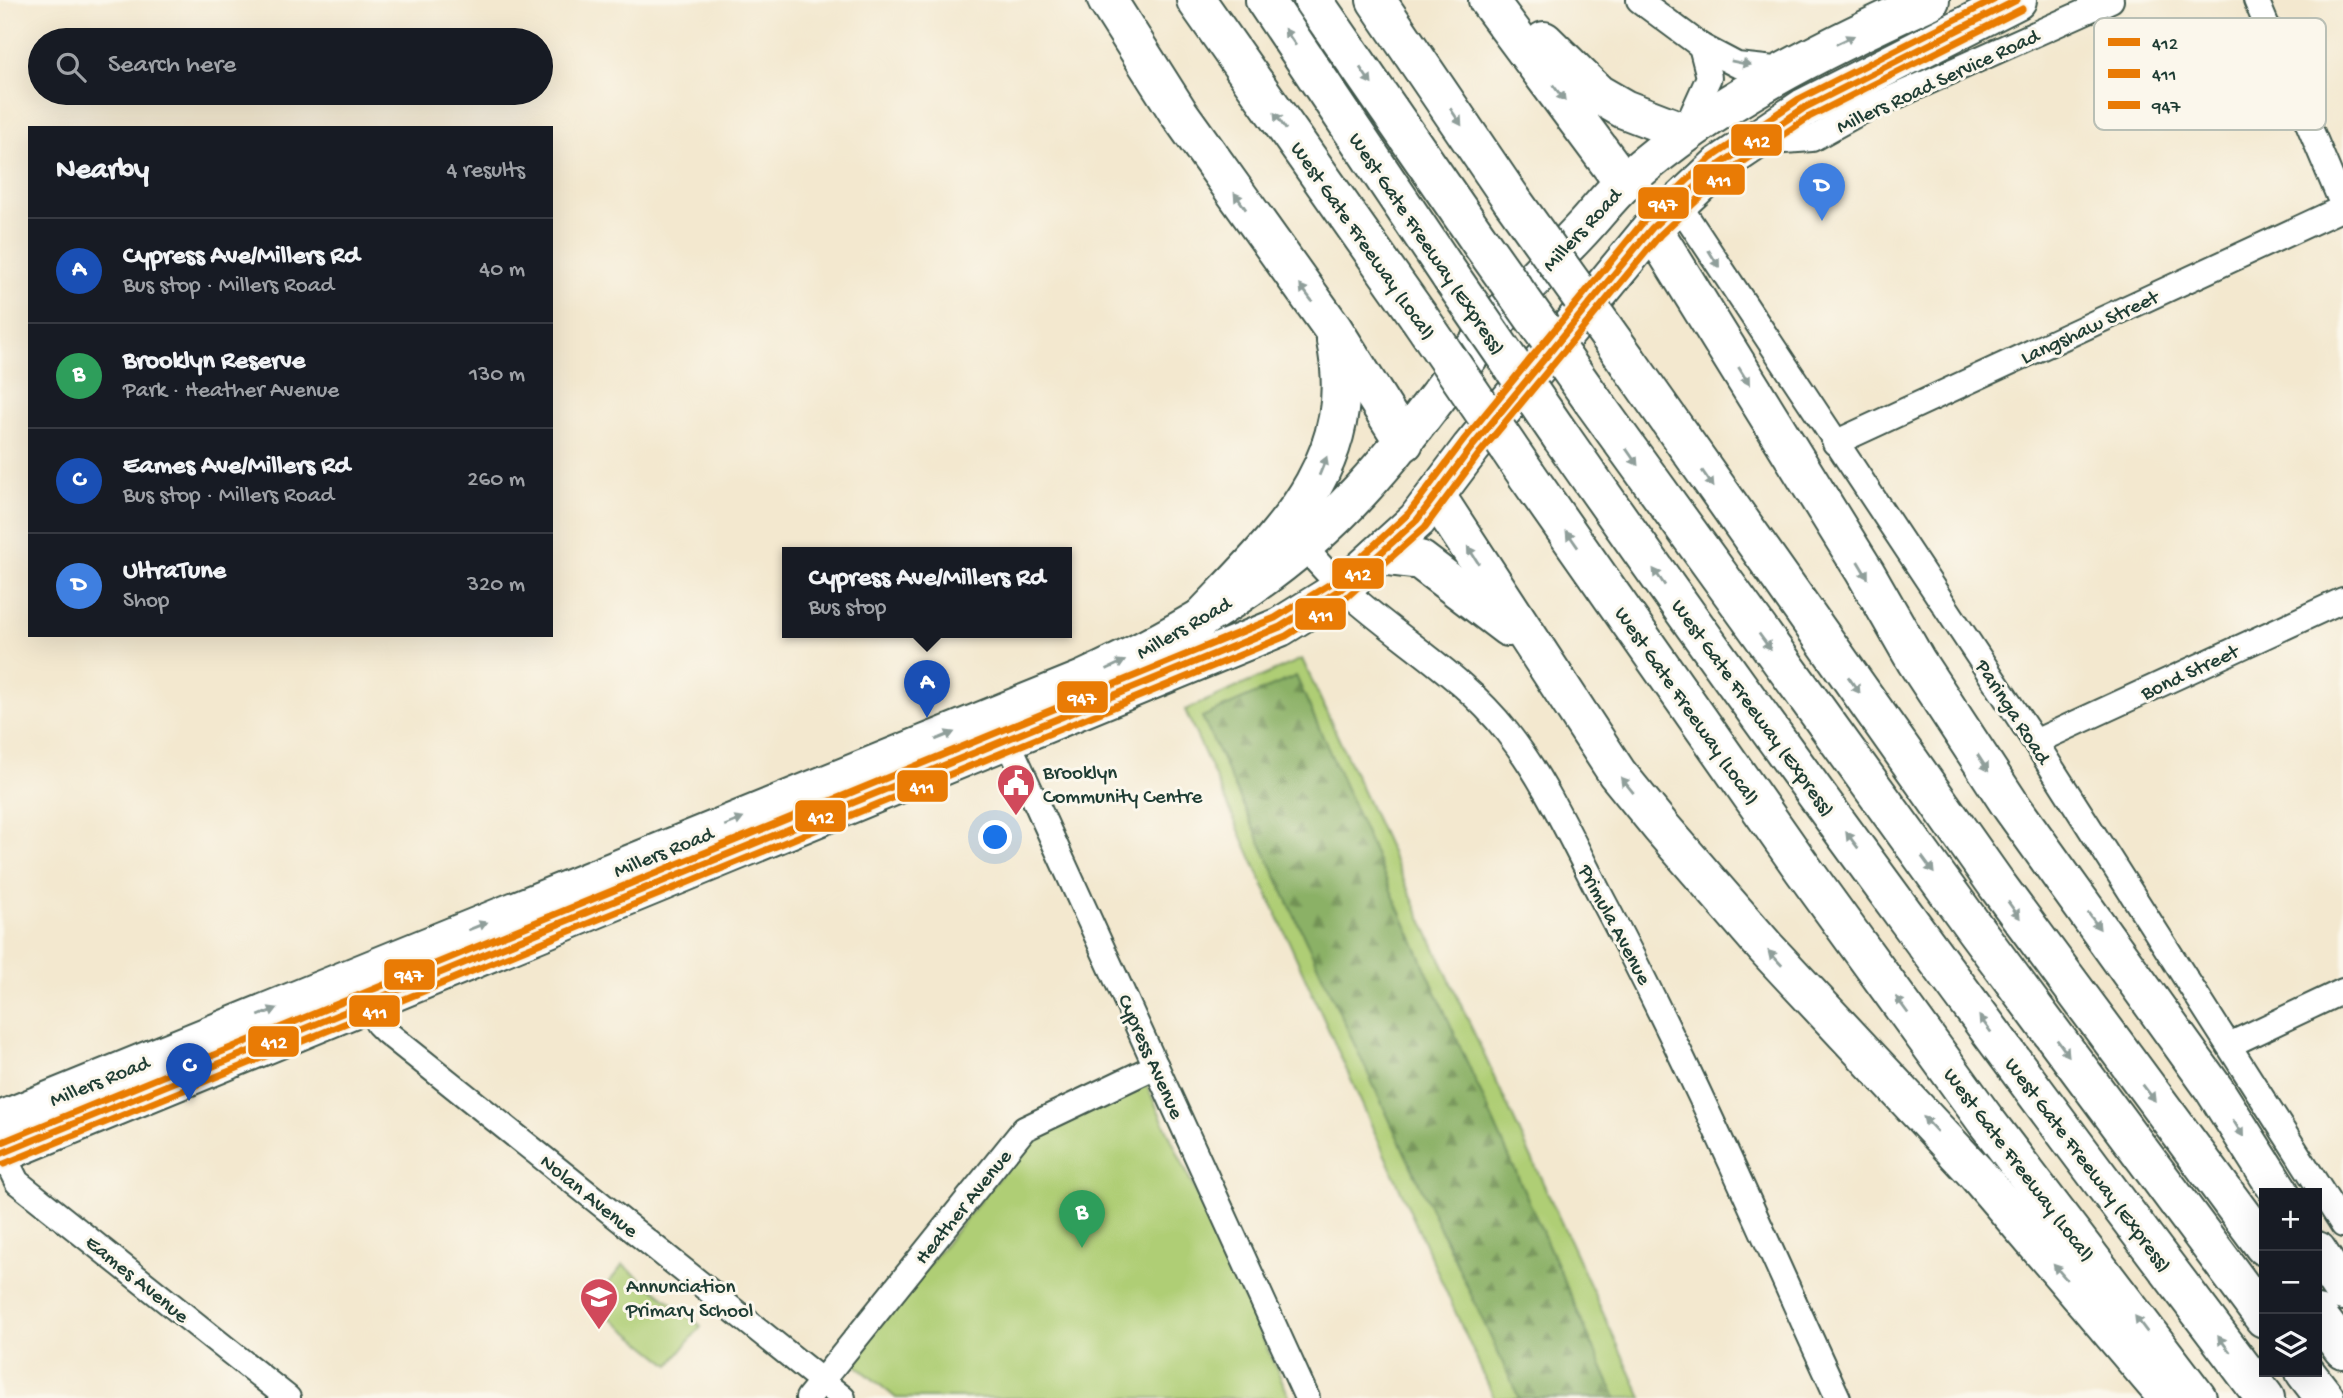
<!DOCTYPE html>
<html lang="en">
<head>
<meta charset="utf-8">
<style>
  body { margin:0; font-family:"Gochi Hand",sans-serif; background:#242831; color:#f1f3f6 }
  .controls { position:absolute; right:21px; bottom:21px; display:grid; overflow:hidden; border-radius:0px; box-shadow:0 7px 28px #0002 }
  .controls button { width:63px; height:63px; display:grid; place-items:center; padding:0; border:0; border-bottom:2px solid #363941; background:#171b24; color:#f1f3f6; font:35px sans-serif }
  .you { position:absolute; left:996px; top:838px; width:24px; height:24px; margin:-18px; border:5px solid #fff; border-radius:50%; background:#1a73e8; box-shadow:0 0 0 10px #1a73e833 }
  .badge { display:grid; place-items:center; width:46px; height:46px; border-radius:50%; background:#7c3aed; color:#fff; font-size:23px; font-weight:700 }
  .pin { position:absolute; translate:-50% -58px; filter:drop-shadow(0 2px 4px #0008) }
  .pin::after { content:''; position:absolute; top:37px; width:24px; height:21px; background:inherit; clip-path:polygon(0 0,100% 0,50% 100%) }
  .popup { position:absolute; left:782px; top:547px; width:290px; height:91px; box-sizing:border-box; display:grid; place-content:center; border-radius:0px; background:#171b24; filter:drop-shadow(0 2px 5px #0005); font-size:23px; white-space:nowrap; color:#9ea1a6 }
  .popup b { font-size:26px; color:#f1f3f6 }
  .popup::after { content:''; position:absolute; left:50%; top:100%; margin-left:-14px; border:14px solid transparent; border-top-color:#171b24 }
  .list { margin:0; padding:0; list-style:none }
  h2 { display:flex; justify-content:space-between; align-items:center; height:91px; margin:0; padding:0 28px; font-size:30px }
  h2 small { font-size:23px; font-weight:400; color:#9ea1a6 }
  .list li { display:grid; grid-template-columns:46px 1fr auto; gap:21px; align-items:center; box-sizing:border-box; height:105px; padding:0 28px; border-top:2px solid #363941 }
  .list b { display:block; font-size:26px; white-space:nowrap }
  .list p { margin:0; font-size:23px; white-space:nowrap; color:#9ea1a6 }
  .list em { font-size:23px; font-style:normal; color:#9ea1a6 }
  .icon { flex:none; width:38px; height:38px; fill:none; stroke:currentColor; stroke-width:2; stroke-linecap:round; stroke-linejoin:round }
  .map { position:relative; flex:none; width:2343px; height:1398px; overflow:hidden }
  .search { position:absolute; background:#171b24; box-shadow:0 7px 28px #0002; left:28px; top:28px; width:525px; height:77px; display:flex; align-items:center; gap:18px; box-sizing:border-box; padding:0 24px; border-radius:38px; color:#9ea1a6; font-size:26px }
  .panel { position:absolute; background:#171b24; box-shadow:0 7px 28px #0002; left:28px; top:126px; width:525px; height:511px; border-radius:0px }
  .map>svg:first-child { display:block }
  .green { fill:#afce75; stroke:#678654; stroke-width:2 }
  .forest { fill:url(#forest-firs); stroke:#55774d; stroke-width:2 }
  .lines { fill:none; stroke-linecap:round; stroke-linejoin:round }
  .minor-casing { stroke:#3f574b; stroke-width:28 }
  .primary-casing { stroke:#3f574b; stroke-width:42 }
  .motorway-casing { stroke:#3f574b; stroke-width:42 }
  .minor { stroke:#fff; stroke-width:24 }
  .primary { stroke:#fff; stroke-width:38 }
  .motorway { stroke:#fff; stroke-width:38 }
  .motorway-bridge-casing { stroke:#3f574b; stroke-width:42; stroke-linecap:butt }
  .motorway-bridge { stroke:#fff; stroke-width:38 }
  .bus-1-casing { stroke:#fbf7ec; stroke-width:12 }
  .bus-2-casing { stroke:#fbf7ec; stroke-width:12 }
  .bus-3-casing { stroke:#fbf7ec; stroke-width:12 }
  .bus-1 { stroke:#e97b05; stroke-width:7 }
  .bus-2 { stroke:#e97b05; stroke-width:7 }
  .bus-3 { stroke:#e97b05; stroke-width:7 }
  .oneway { fill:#8f9e9a }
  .labels { text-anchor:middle; stroke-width:6; stroke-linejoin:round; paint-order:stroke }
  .street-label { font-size:21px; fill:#1f3d34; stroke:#fbf7ec }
  .poi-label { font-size:21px; fill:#1f3d34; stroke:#fbf7ec; text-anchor:start }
  .key { fill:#fbf7ec; stroke:#b9bfb5; stroke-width:2 }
  .key-label { font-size:19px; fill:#1f3d34 }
  .line-badge { stroke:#fbf7ec; stroke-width:2.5 }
  .badge-label { font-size:19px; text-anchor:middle; font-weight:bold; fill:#fff }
</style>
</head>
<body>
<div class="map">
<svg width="2343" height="1398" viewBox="0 0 2343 1398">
  <defs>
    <pattern id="forest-firs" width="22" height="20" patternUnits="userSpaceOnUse" patternTransform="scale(1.75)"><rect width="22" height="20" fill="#8bb166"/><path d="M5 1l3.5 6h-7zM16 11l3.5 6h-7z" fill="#719155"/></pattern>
  </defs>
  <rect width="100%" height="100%" fill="#fbf7ec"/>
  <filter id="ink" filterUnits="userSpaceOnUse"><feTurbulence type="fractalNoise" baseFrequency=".0143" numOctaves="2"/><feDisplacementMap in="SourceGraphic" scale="14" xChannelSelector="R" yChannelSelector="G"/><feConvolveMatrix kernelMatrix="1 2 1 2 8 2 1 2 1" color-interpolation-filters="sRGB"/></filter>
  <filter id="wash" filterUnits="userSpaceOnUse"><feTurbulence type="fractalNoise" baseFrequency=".00686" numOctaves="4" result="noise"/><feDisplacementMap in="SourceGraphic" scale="28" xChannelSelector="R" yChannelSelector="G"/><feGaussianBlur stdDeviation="1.57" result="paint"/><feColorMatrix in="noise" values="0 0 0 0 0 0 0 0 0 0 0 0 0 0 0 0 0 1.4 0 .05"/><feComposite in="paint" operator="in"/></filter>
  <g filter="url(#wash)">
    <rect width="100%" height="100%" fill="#f3e8cf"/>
    <!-- green -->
    <g class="green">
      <path d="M1302,659L1642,1398H1494L1185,710Z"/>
      <path d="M1142,1075L1290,1398H896L851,1361L1033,1135Z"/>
      <path d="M623,1265L701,1326L670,1365L592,1303Z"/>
    </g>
    <!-- forest -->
    <path class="forest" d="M1296,676L1616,1398H1519L1202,717Z"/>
  </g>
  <g filter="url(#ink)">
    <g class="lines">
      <defs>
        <g id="minor">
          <path d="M1639,0L1701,46L1737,65L1784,70"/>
          <path d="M2256,0L2343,206"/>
          <path d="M1685,130L1709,77L1701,46"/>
          <path d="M1759,138L1784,141L1812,139L1859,113L2111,0"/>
          <path d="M1677,202L2035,742L2343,1225"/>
          <path d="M1835,443L2343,208"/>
          <path d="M1296,534C1350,616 1447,655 1507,732C1548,784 1575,848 1606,906C1691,1066 1762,1233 1838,1398"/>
          <path d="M1001,726L1307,1398"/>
          <path d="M2035,742L2343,600"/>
          <path d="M361,992L378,1024L386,1032L843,1398"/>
          <path d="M2229,1045L2343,991"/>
          <path d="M0,1148L17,1182L288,1398"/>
          <path d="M808,1398L1024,1129L1156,1066"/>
        </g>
        <g id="primary">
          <path d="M0,1121L1083,680C1186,633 1283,575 1360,491C1414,433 1458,366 1509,306C1532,279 1558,255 1582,229C1597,213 1610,195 1627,180C1717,101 1822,49 1930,0"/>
          <path d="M0,1154L1280,627L1341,589L1417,520L1471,448L1652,228L1718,166L1804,108L2017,0"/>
        </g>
        <g id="motorway">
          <path d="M1107,0L1178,112L1333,329L1404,442"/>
          <path d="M1196,0L1419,317"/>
          <path d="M1265,0L1451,277"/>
          <path d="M1313,0L1479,240"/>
          <path d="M1376,0L1512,200"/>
          <path d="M1488,0L1624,183"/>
          <path d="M1544,41L1598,94L1624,109L1684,132"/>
          <path d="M1652,228L1865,572L1916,661L2011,806L2214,1089L2280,1193"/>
          <path d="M1628,362L1997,885L2264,1246"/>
          <path d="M1593,401L1975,929L2264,1318"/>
          <path d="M1562,438C1789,763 2026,1082 2265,1398"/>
          <path d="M1527,475L1803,869L1986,1121L2197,1398"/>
          <path d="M1436,496L1617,773L1661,827L1766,948L1977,1174L2168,1398"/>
          <path d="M1379,555L1420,560L1508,627"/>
          <path d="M1200,620C1277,538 1362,465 1336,341"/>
          <path d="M2317,1251L2343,1291"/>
          <path d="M2317,1315L2343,1349"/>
          <path d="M2305,1372L2325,1398"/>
        </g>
      </defs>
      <!-- minor casing -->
      <use href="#minor" class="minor-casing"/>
      <!-- primary casing -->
      <use href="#primary" class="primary-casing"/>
      <!-- motorway casing -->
      <use href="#motorway" class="motorway-casing"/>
      <!-- minor -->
      <use href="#minor" class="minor"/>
      <!-- primary -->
      <use href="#primary" class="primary"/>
      <!-- motorway -->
      <use href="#motorway" class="motorway"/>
      <defs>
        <g id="motorway-bridge">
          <path d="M1512,200L1628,362"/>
          <path d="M1479,240L1593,401"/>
          <path d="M1451,277L1562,438"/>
          <path d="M1419,317L1527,475"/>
        </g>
      </defs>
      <!-- motorway-bridge casing -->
      <use href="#motorway-bridge" class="motorway-bridge-casing"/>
      <!-- motorway-bridge -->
      <use href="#motorway-bridge" class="motorway-bridge"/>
      <defs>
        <path id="bus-1" d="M0,1154L1280,627L1341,589L1417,520L1471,448L1652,228L1718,166L1804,108L2017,0"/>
        <path id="bus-2" d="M4,1164L1286,636L1347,597L1425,527L1479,454L1660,235L1725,174L1809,117L2022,9"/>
        <path id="bus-3" d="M0,1143L1275,618L1335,581L1409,513L1463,441L1644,221L1711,158L1799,99L1994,0"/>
      </defs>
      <!-- bus-1 casing -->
      <use href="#bus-1" class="bus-1-casing"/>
      <!-- bus-2 casing -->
      <use href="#bus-2" class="bus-2-casing"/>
      <!-- bus-3 casing -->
      <use href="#bus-3" class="bus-3-casing"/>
      <!-- bus-1 -->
      <use href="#bus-1" class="bus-1"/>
      <!-- bus-2 -->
      <use href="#bus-2" class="bus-2"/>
      <!-- bus-3 -->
      <use href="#bus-3" class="bus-3"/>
    </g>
    <!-- one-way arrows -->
    <defs><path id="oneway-solid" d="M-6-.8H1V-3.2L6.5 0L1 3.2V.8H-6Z" transform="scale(1.75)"/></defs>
    <g class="oneway">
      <use href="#oneway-solid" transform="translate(1290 37) rotate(-124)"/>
      <use href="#oneway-solid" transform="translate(1845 40) rotate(-26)"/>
      <use href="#oneway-solid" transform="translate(1741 63) rotate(12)"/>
      <use href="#oneway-solid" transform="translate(1366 76) rotate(55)"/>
      <use href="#oneway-solid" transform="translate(1559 93) rotate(53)"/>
      <use href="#oneway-solid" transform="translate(1456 117) rotate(56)"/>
      <use href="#oneway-solid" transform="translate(1280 121) rotate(-125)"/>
      <use href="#oneway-solid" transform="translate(1240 201) rotate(-125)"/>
      <use href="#oneway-solid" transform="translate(1714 259) rotate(58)"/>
      <use href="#oneway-solid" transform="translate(1306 293) rotate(-127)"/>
      <use href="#oneway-solid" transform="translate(1744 376) rotate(58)"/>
      <use href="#oneway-solid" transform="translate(1632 457) rotate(55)"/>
      <use href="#oneway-solid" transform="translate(1323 466) rotate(-68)"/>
      <use href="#oneway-solid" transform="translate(1708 479) rotate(55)"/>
      <use href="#oneway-solid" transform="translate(1572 539) rotate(-125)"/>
      <use href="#oneway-solid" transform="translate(1473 555) rotate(-123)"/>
      <use href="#oneway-solid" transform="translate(1863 570) rotate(59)"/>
      <use href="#oneway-solid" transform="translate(1659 577) rotate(-125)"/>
      <use href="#oneway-solid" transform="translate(1765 642) rotate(54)"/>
      <use href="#oneway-solid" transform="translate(1116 665) rotate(-25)"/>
      <use href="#oneway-solid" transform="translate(1854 685) rotate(55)"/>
      <use href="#oneway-solid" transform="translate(945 736) rotate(-22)"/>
      <use href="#oneway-solid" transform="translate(1983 763) rotate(57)"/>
      <use href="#oneway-solid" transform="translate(1627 785) rotate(-129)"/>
      <use href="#oneway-solid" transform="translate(734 822) rotate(-22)"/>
      <use href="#oneway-solid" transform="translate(1852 840) rotate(-127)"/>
      <use href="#oneway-solid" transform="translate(1928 865) rotate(54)"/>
      <use href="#oneway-solid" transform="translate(2014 910) rotate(54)"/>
      <use href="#oneway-solid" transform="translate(2094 921) rotate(54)"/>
      <use href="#oneway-solid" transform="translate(478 926) rotate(-22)"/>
      <use href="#oneway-solid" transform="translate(1775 958) rotate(-133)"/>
      <use href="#oneway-solid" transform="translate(1902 1005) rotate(-126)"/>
      <use href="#oneway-solid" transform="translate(268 1012) rotate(-22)"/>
      <use href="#oneway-solid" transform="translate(1985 1024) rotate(-126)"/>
      <use href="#oneway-solid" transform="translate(2063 1048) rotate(54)"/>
      <use href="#oneway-solid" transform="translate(2149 1093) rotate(53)"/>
      <use href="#oneway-solid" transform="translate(1930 1124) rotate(-133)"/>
      <use href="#oneway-solid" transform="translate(2238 1128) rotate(58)"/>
      <use href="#oneway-solid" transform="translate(2060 1272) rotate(-131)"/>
      <use href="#oneway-solid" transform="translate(2141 1324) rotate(-127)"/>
      <use href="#oneway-solid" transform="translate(2224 1344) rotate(-127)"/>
    </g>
  </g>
  <!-- icons -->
  <defs>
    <symbol id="civic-pin" viewBox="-11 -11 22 30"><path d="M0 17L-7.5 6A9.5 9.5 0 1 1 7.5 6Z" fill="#d1495b" stroke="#fbf7ec"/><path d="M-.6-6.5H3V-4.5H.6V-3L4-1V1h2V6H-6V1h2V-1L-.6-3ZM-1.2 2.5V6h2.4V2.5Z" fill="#fff"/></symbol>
    <symbol id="school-pin" viewBox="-11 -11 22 30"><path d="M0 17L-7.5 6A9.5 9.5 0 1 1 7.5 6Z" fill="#d1495b" stroke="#fbf7ec"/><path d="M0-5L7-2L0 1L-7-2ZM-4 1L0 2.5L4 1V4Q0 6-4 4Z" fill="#fff"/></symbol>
  </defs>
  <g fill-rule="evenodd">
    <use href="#civic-pin" x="994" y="761" width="44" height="60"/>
    <use href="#school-pin" x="577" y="1275" width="44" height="60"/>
  </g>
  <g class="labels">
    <!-- street labels -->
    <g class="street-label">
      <text transform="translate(1937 80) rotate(-25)" y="7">Millers Road Service Road</text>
      <text transform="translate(1581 229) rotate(-47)" y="7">Millers Road</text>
      <text transform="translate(1364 240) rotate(55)" y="7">West Gate Freeway (Local)</text>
      <text transform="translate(1428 243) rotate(56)" y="7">West Gate Freeway (Express)</text>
      <text transform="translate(2089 326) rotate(-25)" y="7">Langshaw Street</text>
      <text transform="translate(1183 627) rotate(-30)" y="7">Millers Road</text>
      <text transform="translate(2189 671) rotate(-25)" y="7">Bond Street</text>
      <text transform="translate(1688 705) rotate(55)" y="7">West Gate Freeway (Local)</text>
      <text transform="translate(1754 707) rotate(54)" y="7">West Gate Freeway (Express)</text>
      <text transform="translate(2014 711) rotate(57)" y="7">Paringa Road</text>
      <text transform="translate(663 851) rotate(-22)" y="7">Millers Road</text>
      <text transform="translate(1616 924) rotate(62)" y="7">Primula Avenue</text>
      <text transform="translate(1152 1056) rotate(66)" y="7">Cypress Avenue</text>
      <text transform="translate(99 1080) rotate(-22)" y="7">Millers Road</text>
      <text transform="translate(2020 1164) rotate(53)" y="7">West Gate Freeway (Local)</text>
      <text transform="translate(2089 1164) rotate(53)" y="7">West Gate Freeway (Express)</text>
      <text transform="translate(590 1195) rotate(39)" y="7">Nolan Avenue</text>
      <text transform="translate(962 1206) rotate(-51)" y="7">Heather Avenue</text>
      <text transform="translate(138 1278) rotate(39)" y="7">Eames Avenue</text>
    </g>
    <!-- poi labels -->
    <g class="poi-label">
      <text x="1043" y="778">Brooklyn<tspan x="1043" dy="24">Community Centre</tspan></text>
      <text x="626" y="1292">Annunciation<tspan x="626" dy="24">Primary School</tspan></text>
    </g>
  </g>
  <!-- legend -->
  <rect x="2094" y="18" width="232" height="112" rx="10" class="key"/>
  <rect x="2108" y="38" width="32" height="8" fill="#e97b05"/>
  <rect x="2108" y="69" width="32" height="9" fill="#e97b05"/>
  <rect x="2108" y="101" width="32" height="8" fill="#e97b05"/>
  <g class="key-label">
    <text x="2152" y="49">412</text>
    <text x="2152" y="80">411</text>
    <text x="2152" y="112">947</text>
  </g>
  <g class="line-badge">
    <rect x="1730" y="123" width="53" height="34" rx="7" fill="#e97b05"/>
    <rect x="1692" y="163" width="54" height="33" rx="7" fill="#e97b05"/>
    <rect x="1637" y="186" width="53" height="34" rx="7" fill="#e97b05"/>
    <rect x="1331" y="557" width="54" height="33" rx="7" fill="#e97b05"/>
    <rect x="1294" y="597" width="53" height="34" rx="7" fill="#e97b05"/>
    <rect x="1056" y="680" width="53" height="34" rx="7" fill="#e97b05"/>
    <rect x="896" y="769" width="53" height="34" rx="7" fill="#e97b05"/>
    <rect x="794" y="799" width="53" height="34" rx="7" fill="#e97b05"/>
    <rect x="383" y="958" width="53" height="33" rx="7" fill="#e97b05"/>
    <rect x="348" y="994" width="53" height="34" rx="7" fill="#e97b05"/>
    <rect x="247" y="1025" width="53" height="33" rx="7" fill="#e97b05"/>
  </g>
  <g class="badge-label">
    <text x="1757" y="147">412</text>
    <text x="1719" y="186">411</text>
    <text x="1663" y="210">947</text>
    <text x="1358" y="580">412</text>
    <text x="1321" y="621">411</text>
    <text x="1082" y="704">947</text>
    <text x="922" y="793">411</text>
    <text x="821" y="823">412</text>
    <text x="409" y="981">947</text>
    <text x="375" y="1018">411</text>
    <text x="274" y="1048">412</text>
  </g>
</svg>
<div class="controls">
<button>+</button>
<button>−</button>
<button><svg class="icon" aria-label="layers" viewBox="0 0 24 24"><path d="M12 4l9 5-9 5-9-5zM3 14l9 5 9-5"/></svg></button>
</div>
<div class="you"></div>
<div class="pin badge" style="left:927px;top:718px;background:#1a4fb4">A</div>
<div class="popup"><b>Cypress Ave/Millers Rd</b>Bus stop</div>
<div class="pin badge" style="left:1082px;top:1248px;background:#2e9e5b">B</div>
<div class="pin badge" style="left:189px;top:1101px;background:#1a4fb4">C</div>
<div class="pin badge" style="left:1822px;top:221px;background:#3f7fe0">D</div>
<div class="search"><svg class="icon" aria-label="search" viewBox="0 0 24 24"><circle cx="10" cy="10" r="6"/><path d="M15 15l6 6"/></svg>Search here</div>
<section class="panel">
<h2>Nearby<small>4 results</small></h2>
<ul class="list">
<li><span class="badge" style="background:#1a4fb4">A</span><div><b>Cypress Ave/Millers Rd</b><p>Bus stop · Millers Road</p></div><em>40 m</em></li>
<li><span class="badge" style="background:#2e9e5b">B</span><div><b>Brooklyn Reserve</b><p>Park · Heather Avenue</p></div><em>130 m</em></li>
<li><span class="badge" style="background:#1a4fb4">C</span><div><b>Eames Ave/Millers Rd</b><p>Bus stop · Millers Road</p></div><em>260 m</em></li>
<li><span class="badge" style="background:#3f7fe0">D</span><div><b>UltraTune</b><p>Shop</p></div><em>320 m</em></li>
</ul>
</section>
</div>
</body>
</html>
